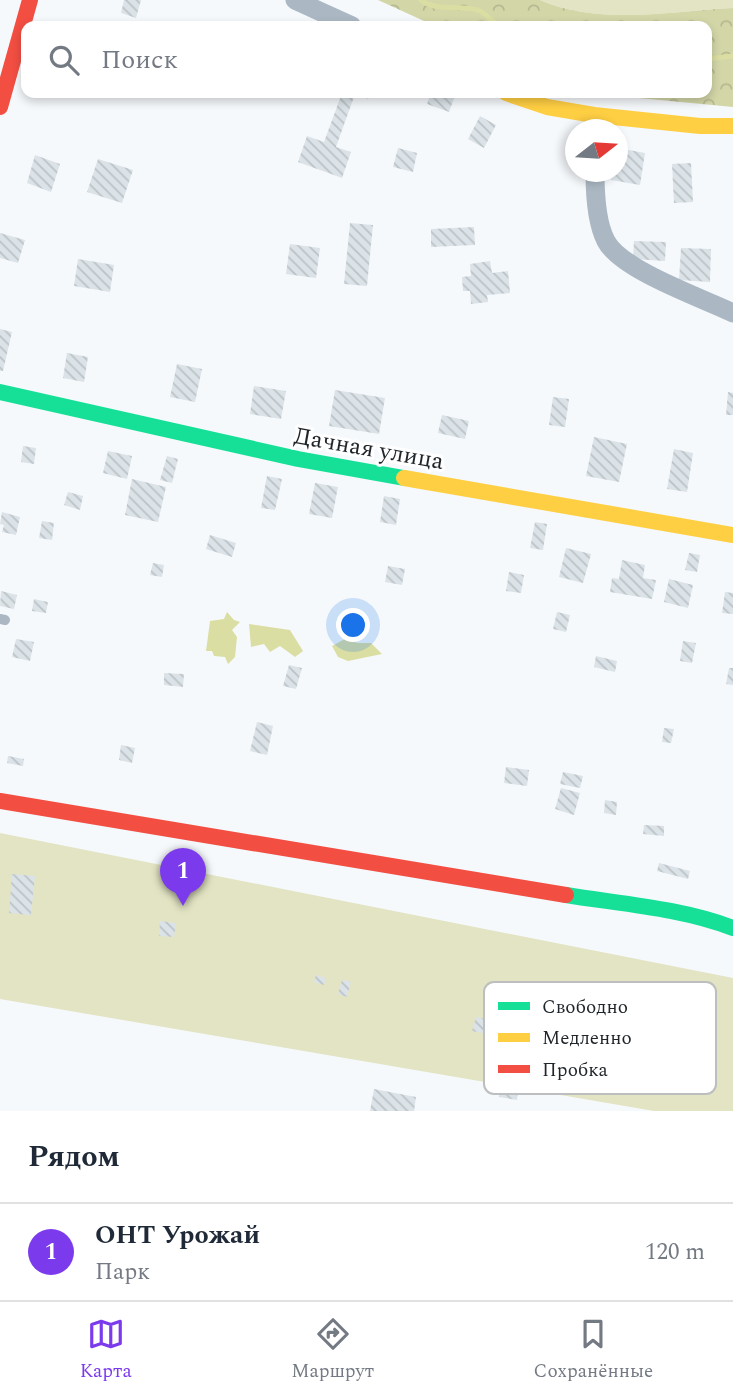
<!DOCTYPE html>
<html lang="ru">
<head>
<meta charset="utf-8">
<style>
  body { margin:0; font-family:Spectral,serif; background:#f2f2f3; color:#1f2937 }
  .compass { position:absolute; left:565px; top:119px; width:63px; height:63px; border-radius:50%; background:#fff; box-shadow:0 4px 10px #0003; rotate:73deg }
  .you { position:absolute; left:354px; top:626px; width:24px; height:24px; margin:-18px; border:5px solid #fff; border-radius:50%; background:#1a73e8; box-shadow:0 0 0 10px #1a73e833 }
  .badge { display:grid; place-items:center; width:46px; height:46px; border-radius:50%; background:#7c3aed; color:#fff; font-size:23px; font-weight:700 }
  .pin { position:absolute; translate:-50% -58px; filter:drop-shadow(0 2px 4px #0008) }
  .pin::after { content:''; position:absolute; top:37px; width:24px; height:21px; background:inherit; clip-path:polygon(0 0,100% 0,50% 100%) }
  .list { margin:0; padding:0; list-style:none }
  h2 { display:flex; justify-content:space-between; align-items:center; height:91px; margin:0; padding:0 28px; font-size:30px }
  h2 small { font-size:23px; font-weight:400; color:#747a83 }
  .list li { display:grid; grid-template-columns:46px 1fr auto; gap:21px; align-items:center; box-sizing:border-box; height:98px; padding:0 28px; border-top:2px solid #e0e1e3 }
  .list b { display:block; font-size:26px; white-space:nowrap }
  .list p { margin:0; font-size:23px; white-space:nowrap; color:#747a83 }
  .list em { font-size:23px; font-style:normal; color:#747a83 }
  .icon { flex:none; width:38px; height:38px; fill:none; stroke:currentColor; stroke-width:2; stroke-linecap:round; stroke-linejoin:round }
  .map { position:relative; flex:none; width:733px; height:1111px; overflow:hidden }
  .search { position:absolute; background:#fff; box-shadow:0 4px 10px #0003; left:21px; right:21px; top:21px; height:77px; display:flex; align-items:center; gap:18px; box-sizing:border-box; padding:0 24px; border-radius:14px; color:#747a83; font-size:26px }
  .sheet { height:189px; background:#fff }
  nav { display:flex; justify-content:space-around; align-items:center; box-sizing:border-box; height:98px; border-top:2px solid #e0e1e3; background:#fff; font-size:19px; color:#747a83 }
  nav a { display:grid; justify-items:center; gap:4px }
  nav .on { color:#7c3aed }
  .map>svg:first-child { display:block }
  .green { fill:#e2e4c3 }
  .forest { fill:url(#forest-crowns) }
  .water { fill:#dbdea2 }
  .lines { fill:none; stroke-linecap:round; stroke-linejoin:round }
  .stream { stroke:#dbdea2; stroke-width:5 }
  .building { fill:url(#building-back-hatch) }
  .lane { stroke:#abb8c3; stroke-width:10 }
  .street { stroke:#abb8c3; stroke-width:19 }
  .fast { stroke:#16e098; stroke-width:16 }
  .slow { stroke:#ffcf43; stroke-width:16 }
  .jam { stroke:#f24e42; stroke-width:16 }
  .labels { text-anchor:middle; stroke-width:6; stroke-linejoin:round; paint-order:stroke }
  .street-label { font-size:24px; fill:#1f2529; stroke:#fff }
  .key { fill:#fff; stroke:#bcbebf; stroke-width:2 }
  .key-label { font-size:19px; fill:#1f2529 }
</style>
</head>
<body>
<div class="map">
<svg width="733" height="1111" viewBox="0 0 733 1111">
  <defs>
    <pattern id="forest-crowns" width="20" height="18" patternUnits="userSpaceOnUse" patternTransform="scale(1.75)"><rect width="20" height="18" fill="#d3d6a7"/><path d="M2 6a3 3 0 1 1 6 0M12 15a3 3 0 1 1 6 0" fill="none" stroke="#b5b890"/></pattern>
    <pattern id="building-back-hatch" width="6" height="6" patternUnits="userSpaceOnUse" patternTransform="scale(1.75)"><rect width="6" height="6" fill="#dbe3e8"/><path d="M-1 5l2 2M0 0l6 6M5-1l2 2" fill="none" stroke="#bcc3c7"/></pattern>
  </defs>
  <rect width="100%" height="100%" fill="#f6f9fc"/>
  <!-- green -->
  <g class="green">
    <path d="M540,0H733V8C670,11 599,26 540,0Z"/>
    <path d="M0,833L733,978V1111H654L0,999Z"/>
  </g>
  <!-- forest -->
  <path class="forest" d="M378,0H540C599,26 670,11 733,8V107L586,93H707V26H435Z"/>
  <!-- water -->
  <g class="water">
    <path d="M227,612L234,620L240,622L232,630L237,637L235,657L228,664L225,657L214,656L212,651H206L210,621L224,619Z"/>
    <path d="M249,624L290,630L303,651L295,657L280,646L270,652L264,644L251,647Z"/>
    <path d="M345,639L358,643H371L382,654L348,661L338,657L332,646Z"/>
  </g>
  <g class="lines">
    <!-- stream -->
    <g class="stream">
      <path d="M421,0C436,12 460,5 478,10C484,12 491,20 496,24L546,26"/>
      <path d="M707,59L733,56"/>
    </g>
  </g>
  <!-- building -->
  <g class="building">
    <path d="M124,0H141L136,18L121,13Z"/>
    <path d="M342,93H370L368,99L355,94L336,147L351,152L342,178L298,162L307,136L324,142Z"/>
    <path d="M431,93H456L449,112L427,104Z"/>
    <path d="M480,116L496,125L484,148L468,139Z"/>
    <path d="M398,148L417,153L413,172L393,167Z"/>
    <path d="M618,148L645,153L640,185L611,180L613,172H618Z"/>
    <path d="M35,155L60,164L51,192L27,183Z"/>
    <path d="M98,159L133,170L122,203L87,192Z"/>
    <path d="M691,163L693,202L674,203L672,164Z"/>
    <path d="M350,223L373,225L367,286L344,284Z"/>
    <path d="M474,227L475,245L431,247V229Z"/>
    <path d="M0,233L25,240L18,263L0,258Z"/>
    <path d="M634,241L666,242L665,261L633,259Z"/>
    <path d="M290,244L320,248L316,278L286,274Z"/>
    <path d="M681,248L711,249L710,282L679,280Z"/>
    <path d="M78,259L114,265L110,292L74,286Z"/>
    <path d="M490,261L492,273L508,271L510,293L487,295L488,302L471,304L470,291H463L462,277L471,276L470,264Z"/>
    <path d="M0,329L12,332L3,371H0Z"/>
    <path d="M67,353L88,357L84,382L63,378Z"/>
    <path d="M177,364L202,369L195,402L170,397Z"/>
    <path d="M254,386L286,391L281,419L250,414Z"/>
    <path d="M335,390L385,398L379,434L329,426Z"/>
    <path d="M728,392L733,393V415H726Z"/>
    <path d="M553,397L569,399L565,427L549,425Z"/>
    <path d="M442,415L469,421L465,439L438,433Z"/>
    <path d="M594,437L627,444L619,482L586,476Z"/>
    <path d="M23,446L36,448L34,464L21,462Z"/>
    <path d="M674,449L693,453L687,492L667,489Z"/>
    <path d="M108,451L132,456L127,479L103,473Z"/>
    <path d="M167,456L178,459L172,483L160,480Z"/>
    <path d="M267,476L282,479L275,510L261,508Z"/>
    <path d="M132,479L166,487L158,522L125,515Z"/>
    <path d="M315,483L338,487L332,518L309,514Z"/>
    <path d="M68,492L83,496L80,510L64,505Z"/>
    <path d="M384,496L400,499L396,525L380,522Z"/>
    <path d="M2,512L20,517L16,535L2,532L4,525L0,524Z"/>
    <path d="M42,521L54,523L52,540L39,538Z"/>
    <path d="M535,522L547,524L543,550L530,548Z"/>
    <path d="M210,535L236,543L232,557L206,549Z"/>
    <path d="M566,548L591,554L583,583L559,577Z"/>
    <path d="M689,553L700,555L697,572L685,570Z"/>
    <path d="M622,560L645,565L643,578L656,580L652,599L610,592L612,578L619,579Z"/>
    <path d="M153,563L164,565L162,577L150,575Z"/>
    <path d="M388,566L405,569L402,585L385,582Z"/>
    <path d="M509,572L524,575L521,593L506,591Z"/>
    <path d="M669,579L693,585L688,608L664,602Z"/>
    <path d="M1,591L17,595L14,609L0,606Z"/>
    <path d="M725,592L733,593V614L722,613Z"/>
    <path d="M34,599L48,602L46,613L32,611Z"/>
    <path d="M557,612L570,615L566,632L553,629Z"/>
    <path d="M16,639L34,642L30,661L12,657Z"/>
    <path d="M683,641L696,643L692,663L680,661Z"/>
    <path d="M596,656L617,661L615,672L594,667Z"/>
    <path d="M289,665L302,668L296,689L283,686Z"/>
    <path d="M729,668H733V685L726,684Z"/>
    <path d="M164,673L184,674L183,687L164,685Z"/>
    <path d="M257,722L273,726L267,755L250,751Z"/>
    <path d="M664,728L674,729L671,743L662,742Z"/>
    <path d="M121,745L135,748L132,763L119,760Z"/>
    <path d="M8,756L24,759L23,766L7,763Z"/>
    <path d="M506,767L529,770L527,786L504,783Z"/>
    <path d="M563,772L583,776L580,788L560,784Z"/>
    <path d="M561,788L580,793L574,815L555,809Z"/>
    <path d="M605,800L617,802L616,815L604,813Z"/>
    <path d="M644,825L664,826V836L643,834Z"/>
    <path d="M659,863L690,871L688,879L657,871Z"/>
    <path d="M12,874L35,876L31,915L9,913Z"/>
    <path d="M160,921L176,923L174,937L159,936Z"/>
    <path d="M316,975L326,978L324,985L314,982Z"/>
    <path d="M342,980L351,982L347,997L338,994Z"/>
    <path d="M476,1017L490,1020L487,1034L472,1031Z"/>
    <path d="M500,1086L518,1089L517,1100L499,1097Z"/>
    <path d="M374,1089L416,1097L414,1111H370Z"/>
  </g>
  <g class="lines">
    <!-- lane -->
    <path class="lane" d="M0,619L5,620"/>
    <!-- street -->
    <g class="street">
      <path d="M295,0L352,26"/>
      <path d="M595,172C595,193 596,222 606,241C621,270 702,298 733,313"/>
    </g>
    <!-- fast -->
    <g class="fast">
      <path d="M0,392L298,459L404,478"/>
      <path d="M566,895C621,904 681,908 733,928"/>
    </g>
    <!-- slow -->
    <g class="slow">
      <path d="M506,93L547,107L594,115L700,126H733"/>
      <path d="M404,478L733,535"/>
    </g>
    <!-- jam -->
    <g class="jam">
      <path d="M0,107L30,0"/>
      <path d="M0,801L566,895"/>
    </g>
  </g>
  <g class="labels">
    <!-- street labels -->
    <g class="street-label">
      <text transform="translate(369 448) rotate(10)" y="8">Дачная улица</text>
    </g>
  </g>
  <!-- legend -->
  <rect x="484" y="982" width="232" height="112" rx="10" class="key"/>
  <rect x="498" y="1002" width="32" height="8" fill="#16e098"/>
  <rect x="498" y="1033" width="32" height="9" fill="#ffcf43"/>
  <rect x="498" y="1065" width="32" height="8" fill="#f24e42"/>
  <g class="key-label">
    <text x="542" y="1013">Свободно</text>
    <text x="542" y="1044">Медленно</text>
    <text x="542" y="1076">Пробка</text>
  </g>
</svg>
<svg class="compass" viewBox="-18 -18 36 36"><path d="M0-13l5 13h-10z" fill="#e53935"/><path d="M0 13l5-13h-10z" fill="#747a83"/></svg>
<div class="you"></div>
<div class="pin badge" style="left:183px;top:906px">1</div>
<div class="search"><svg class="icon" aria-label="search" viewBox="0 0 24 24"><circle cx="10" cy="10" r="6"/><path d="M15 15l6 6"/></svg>Поиск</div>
</div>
<section class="sheet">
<h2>Рядом<small></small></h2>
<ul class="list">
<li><span class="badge">1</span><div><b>ОНТ Урожай</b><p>Парк</p></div><em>120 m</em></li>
</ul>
</section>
<nav>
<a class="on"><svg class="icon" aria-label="map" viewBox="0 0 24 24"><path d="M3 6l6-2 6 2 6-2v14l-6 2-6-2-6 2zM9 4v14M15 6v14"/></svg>Карта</a>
<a><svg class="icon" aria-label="directions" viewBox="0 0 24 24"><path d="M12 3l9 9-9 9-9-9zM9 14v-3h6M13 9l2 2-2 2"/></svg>Маршрут</a>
<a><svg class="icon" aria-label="saved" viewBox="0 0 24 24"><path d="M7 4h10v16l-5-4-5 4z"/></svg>Сохранённые</a>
</nav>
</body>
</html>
